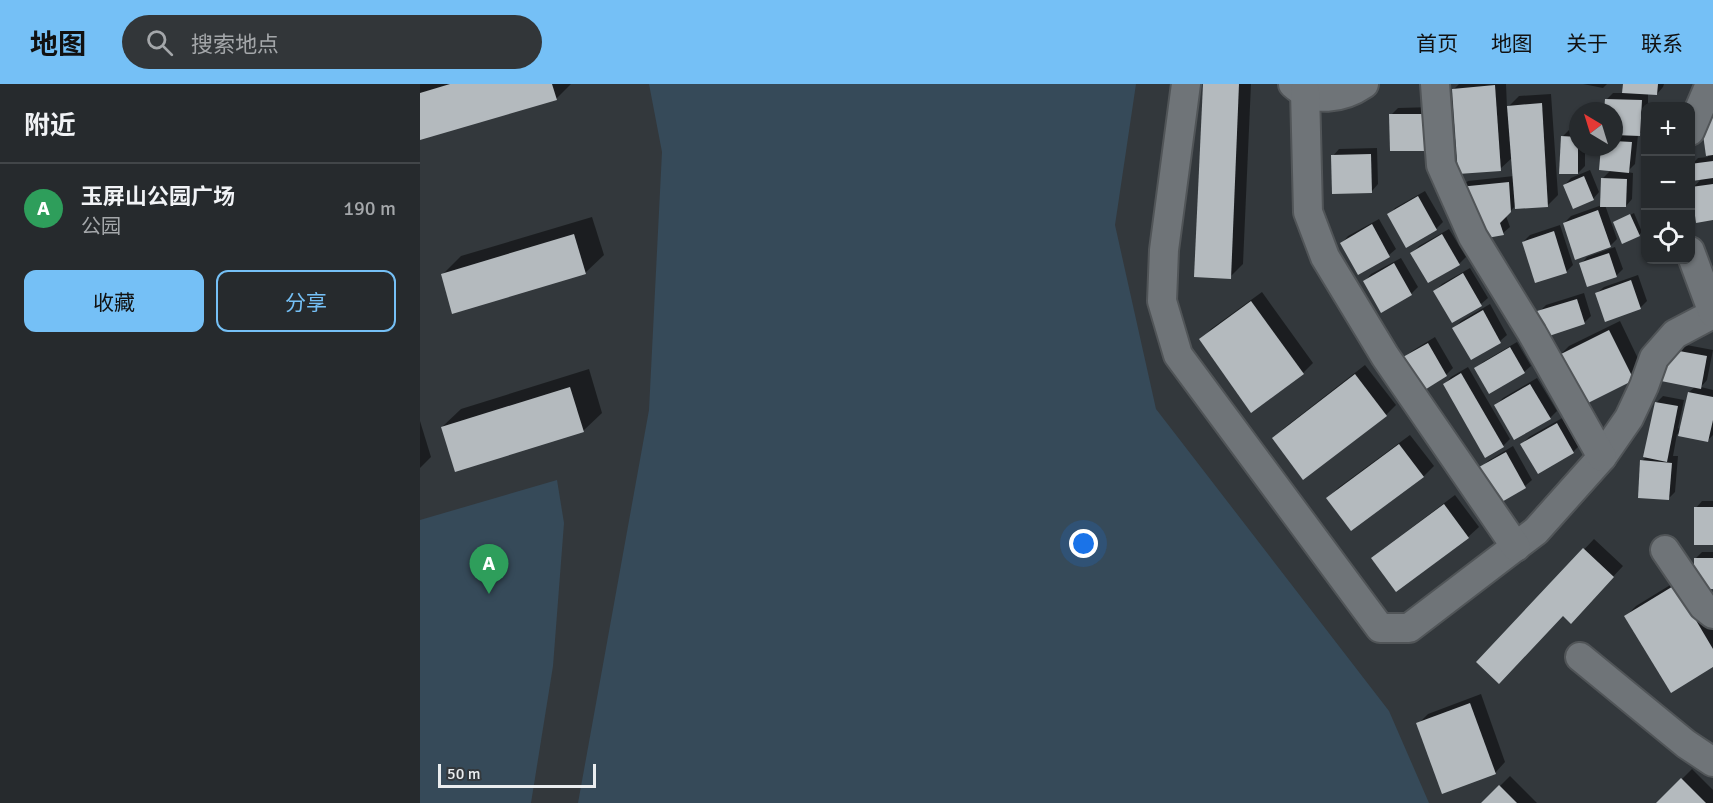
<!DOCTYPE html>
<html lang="zh">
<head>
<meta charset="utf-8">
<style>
  body { margin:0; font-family:Signika,"Noto Sans SC",sans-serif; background:#323639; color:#f1f3f6 }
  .controls { position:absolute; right:18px; top:18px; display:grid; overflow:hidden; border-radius:12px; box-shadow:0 2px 4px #0004 }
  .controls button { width:54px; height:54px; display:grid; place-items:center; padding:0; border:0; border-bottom:2px solid #424649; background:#262a2d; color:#f1f3f6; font:30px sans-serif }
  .compass { position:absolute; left:1149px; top:18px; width:54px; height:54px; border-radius:50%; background:#262a2d; box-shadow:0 2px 4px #0004; rotate:322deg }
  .scale { position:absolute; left:18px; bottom:15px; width:158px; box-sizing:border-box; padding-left:6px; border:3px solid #eaedef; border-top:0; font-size:16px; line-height:21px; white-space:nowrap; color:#eaedef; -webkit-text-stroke:4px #33383c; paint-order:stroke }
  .you { position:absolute; left:664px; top:460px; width:21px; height:21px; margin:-15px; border:4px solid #fff; border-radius:50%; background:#1a73e8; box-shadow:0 0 0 9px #1a73e833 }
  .badge { display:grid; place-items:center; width:39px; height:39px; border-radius:50%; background:#75c0f6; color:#fff; font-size:20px; font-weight:700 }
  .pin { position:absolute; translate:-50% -50px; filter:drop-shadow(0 2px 3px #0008) }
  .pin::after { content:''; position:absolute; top:32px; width:21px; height:18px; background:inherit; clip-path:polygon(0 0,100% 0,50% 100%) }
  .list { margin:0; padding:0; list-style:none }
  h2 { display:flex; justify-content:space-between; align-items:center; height:78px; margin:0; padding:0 24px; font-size:26px }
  h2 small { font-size:20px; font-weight:400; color:#a4a7aa }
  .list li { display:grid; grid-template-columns:39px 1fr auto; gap:18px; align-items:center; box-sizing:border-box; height:90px; padding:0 24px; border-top:2px solid #424649 }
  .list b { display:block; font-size:22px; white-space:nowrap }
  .list p { margin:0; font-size:20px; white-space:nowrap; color:#a4a7aa }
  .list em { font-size:20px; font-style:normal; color:#a4a7aa }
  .actions { display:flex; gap:12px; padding:18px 24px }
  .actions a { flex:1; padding:14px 0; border:2px solid #75c0f6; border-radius:12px; text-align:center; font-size:21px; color:#75c0f6 }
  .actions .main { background:#75c0f6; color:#111 }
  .icon { flex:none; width:33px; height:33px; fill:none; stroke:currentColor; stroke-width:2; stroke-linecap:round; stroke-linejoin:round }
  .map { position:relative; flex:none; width:1293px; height:719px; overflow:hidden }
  header { display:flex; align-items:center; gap:36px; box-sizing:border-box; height:84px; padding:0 30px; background:#75c0f6; color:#111 }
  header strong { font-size:28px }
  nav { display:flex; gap:33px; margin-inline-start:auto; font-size:21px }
  .search { width:420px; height:54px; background:#323639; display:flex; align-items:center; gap:15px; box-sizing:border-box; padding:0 21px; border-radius:33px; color:#a4a7aa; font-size:22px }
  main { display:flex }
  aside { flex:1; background:#262a2d }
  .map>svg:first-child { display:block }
  .green { fill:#364a59 }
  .shadow { fill:#0007 }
  .building { fill:#b4babe }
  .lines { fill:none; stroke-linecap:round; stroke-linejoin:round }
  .minor-casing { stroke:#515558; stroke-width:32 }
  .minor { stroke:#6f7478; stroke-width:28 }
</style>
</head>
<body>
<header>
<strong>地图</strong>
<div class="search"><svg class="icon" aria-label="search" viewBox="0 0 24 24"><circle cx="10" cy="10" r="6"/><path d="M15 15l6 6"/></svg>搜索地点</div>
<nav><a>首页</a><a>地图</a><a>关于</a><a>联系</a></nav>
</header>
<main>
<aside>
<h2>附近<small></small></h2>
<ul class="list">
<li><span class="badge" style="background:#2e9e5b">A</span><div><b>玉屏山公园广场</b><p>公园</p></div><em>190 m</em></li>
</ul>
<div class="actions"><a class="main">收藏</a><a>分享</a></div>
</aside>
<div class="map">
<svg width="1293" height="719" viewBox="0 0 1293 719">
  <rect width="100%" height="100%" fill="#33383c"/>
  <!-- green -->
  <g class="green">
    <path d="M229,0H716L695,141L736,325L969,627L1009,719H158L229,326L242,68Z"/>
    <path d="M137,396L144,439L133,582L111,719H0V436Z"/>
  </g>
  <!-- shadow -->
  <g class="shadow">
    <path d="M0,0H151L136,15L0,54Z"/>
    <path d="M784,0H831L823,180L810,193Z"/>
    <path d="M1039,0H1086L1087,24L1099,12L1131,10L1138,111L1128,121H1096L1086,132L1090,143L1083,149L1041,103L1048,97L1094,92L1093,73L1080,85L1034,5Z"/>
    <path d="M1163,0H1187L1183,4Z"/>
    <path d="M1205,0H1244L1243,3L1237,10L1228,9V22H1226V45L1218,51L1215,80L1207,88L1213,89L1212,115L1206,122L1185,121L1197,155L1190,162L1144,139L1151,132L1182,121V95L1191,86L1183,63H1194V27H1186V16L1193,9H1204Z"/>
    <path d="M1014,23L1008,65L971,31L978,24Z"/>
    <path d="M1293,26V135L1273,104L1282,94L1271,81L1278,74L1288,73L1283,36Z"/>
    <path d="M1149,46L1158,47V63H1165V82L1158,89L1142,53Z"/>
    <path d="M957,64L958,100L952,107L913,72L919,65Z"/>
    <path d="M1170,86L1179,108L1173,115L1145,101L1151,94Z"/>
    <path d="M1005,107L1023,138L1016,145L969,131L975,124Z"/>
    <path d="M1214,129L1222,148L1219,151L1194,139Z"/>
    <path d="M172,133L184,171L165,189L23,190L41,172Z"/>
    <path d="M959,135L976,165L969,171L922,159L928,152Z"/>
    <path d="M1140,141L1153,181L1146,188L1103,158L1110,151Z"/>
    <path d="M1029,145L1046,173L1039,180L992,169L999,162Z"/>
    <path d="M1195,163L1203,185L1196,192L1161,180L1167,173Z"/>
    <path d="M981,174L998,203L991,210L962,227L945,197L951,190Z"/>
    <path d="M1050,184L1068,214L1061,220L1032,237L1015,207L1022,200Z"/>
    <path d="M1218,191L1227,217L1220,224L1177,209L1184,203Z"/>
    <path d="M842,208L893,279L883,289L781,256L791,245Z"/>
    <path d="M1164,209L1171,232L1164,239L1119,228L1126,221Z"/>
    <path d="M1070,220L1087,251L1080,257L1051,274L1034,244L1041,237Z"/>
    <path d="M1200,237L1223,285L1213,295L1139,272L1149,262Z"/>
    <path d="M1015,253L1033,284L1026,291L985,273L992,267Z"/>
    <path d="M1097,258L1111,282L1104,288L1056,284L1063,278Z"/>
    <path d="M1256,259L1293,266L1287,296L1281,303L1293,306V351L1287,357L1257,350L1253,372H1258L1255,408L1248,415L1222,377L1225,374L1236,319L1243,312L1264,316L1258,344L1261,345L1269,308L1276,302L1243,296Z"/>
    <path d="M945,281L976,321L966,331L854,355L864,344Z"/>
    <path d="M1048,283L1090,355L1083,362L1025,300L1031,293Z"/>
    <path d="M169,285L182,329L163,347L22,343L41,325Z"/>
    <path d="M1117,294L1137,327L1130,334L1076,321L1083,314Z"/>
    <path d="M1144,333L1160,361L1153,368L1118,388L1102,360L1109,353Z"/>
    <path d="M0,337L11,373L0,384Z"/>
    <path d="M990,351L1014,382L1004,392L932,445L908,414L918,404Z"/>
    <path d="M1093,362L1112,396L1105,402L1081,417L1061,384L1068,377Z"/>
    <path d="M1035,411L1059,443L1048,453L977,506L953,475L963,465Z"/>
    <path d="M1282,417H1293V459L1276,424Z"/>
    <path d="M1174,455L1203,482L1161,527L1144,530L1058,578Z"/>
    <path d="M1282,468H1293V504L1275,475Z"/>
    <path d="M1265,492L1293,538V581L1206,532L1216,522Z"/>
    <path d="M1061,610L1085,678L1075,689L998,640L1008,630Z"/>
    <path d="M1272,685L1293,706V719H1238Z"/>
    <path d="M1090,692L1117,719H1063Z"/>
  </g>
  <!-- building -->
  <g class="building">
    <path d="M30,0H132L137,16L0,56V9Z"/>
    <path d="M783,0H819L811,195L774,193Z"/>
    <path d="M1203,0H1238L1237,11L1202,9Z"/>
    <path d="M1075,1L1081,87L1038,90L1032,5Z"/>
    <path d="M1185,15L1222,16L1220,52L1194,51V27H1184Z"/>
    <path d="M1122,19L1128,123L1095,125L1087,22Z"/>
    <path d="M969,30H1008L1009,67H970Z"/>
    <path d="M1293,34V71L1286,72L1281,36Z"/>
    <path d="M1141,52L1158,53V90H1139Z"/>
    <path d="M1194,57L1212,58L1209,89L1179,86L1181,63H1194Z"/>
    <path d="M951,70L952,109L912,110L911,71Z"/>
    <path d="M1293,77V94L1272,97L1270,80Z"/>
    <path d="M1164,92L1174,116L1153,125L1143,101Z"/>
    <path d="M1181,94L1207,95L1206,123H1180Z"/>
    <path d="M1089,98L1091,128L1080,139L1084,151L1067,154L1039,103Z"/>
    <path d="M1293,100V136L1276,139L1271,103Z"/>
    <path d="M998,112L1017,146L986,164L967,130Z"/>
    <path d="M1178,126L1191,163L1155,176L1143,139Z"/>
    <path d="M1210,130L1220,152L1202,160L1193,138Z"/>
    <path d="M952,140L970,173L938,191L920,159Z"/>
    <path d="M1134,147L1147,189L1115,199L1102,158Z"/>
    <path d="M154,150L166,190L32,230L21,190Z"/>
    <path d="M1022,150L1040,181L1008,199L990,169Z"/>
    <path d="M1189,169L1197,193L1167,203L1159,179Z"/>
    <path d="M974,179L992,211L961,229L943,197Z"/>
    <path d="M1043,189L1062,222L1032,239L1013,207Z"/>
    <path d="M1211,196L1221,225L1185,238L1175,209Z"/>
    <path d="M1157,215L1165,240L1126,253L1117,227Z"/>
    <path d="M831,217L884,290L831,329L779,255Z"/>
    <path d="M1063,226L1081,259L1051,276L1032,244Z"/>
    <path d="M1189,246L1214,296L1162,322L1137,272Z"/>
    <path d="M1008,259L1027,292L1003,307L983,273Z"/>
    <path d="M1090,263L1105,289L1069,310L1054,284Z"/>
    <path d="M1248,265L1287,272L1281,305L1241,297Z"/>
    <path d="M1041,289L1084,363L1065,374L1023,300Z"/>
    <path d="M935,290L967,332L883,396L852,354Z"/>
    <path d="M1110,300L1131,335L1094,356L1074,321Z"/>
    <path d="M150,303L164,348L35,388L21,343Z"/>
    <path d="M1268,308L1293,313V336L1288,358L1258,352Z"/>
    <path d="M1235,318L1258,322L1247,378L1223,373Z"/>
    <path d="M1137,339L1154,369L1118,390L1100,360Z"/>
    <path d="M979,360L1004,393L931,447L906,414Z"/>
    <path d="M1086,368L1106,404L1080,419L1059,383Z"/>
    <path d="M1220,376L1252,379L1249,416L1218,414Z"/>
    <path d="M1024,420L1049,454L976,508L951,474Z"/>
    <rect x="1274" y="423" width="19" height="38"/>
    <path d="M1163,464L1194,493L1151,540L1143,532L1079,600L1056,578Z"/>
    <path d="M1274,474H1293V505L1274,506Z"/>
    <path d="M1255,501L1293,565V583L1251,609L1204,532Z"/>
    <path d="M1050,619L1076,690L1022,710L996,639Z"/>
    <path d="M1261,694L1286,719H1236Z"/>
    <path d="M1079,701L1097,719H1061Z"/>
  </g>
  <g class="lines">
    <defs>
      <g id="minor">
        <path d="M766,0L744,166L742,217L758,271L960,544H989L1116,447L1182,373L1209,334L1224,302L1234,274L1255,250L1293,230"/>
        <path d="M873,0C894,19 922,15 944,0"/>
        <path d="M1015,0L1021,81L1053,153L1112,249L1182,373"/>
        <path d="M885,7L888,128L905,173L965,272L1096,463"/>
        <path d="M1270,47L1290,0"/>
        <path d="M1270,167L1293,229"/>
        <path d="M1245,466L1283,522L1293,530"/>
        <path d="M1160,573L1266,660L1293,678"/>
      </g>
    </defs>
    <!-- minor casing -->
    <use href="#minor" class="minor-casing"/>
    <!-- minor -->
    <use href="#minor" class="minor"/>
  </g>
</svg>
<div class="controls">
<button>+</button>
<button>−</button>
<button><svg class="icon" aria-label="locate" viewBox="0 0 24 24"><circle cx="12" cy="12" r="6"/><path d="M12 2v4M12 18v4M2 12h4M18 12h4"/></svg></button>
</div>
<svg class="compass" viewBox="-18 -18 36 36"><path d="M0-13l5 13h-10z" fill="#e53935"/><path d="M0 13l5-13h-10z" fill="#a4a7aa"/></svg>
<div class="scale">50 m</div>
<div class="you"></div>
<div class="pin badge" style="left:69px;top:510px;background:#2e9e5b">A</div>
</div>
</main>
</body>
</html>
